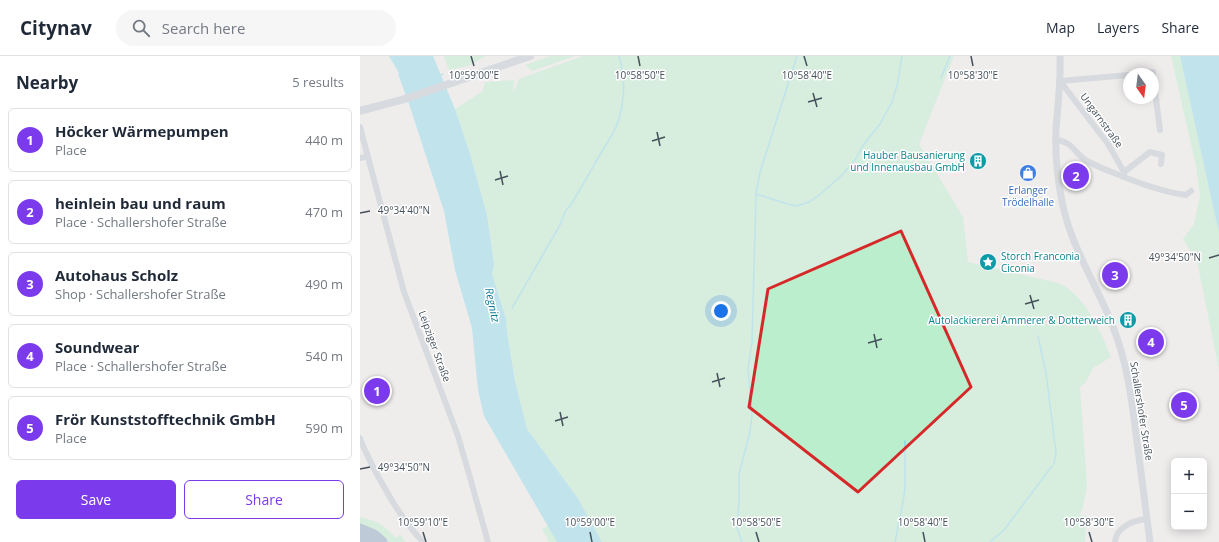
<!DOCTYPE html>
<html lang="en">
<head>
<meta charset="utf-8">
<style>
  :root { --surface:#fff; --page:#f6f6f7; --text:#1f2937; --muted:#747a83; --line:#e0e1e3; --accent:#7c3aed }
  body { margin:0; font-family:"Open Sans",sans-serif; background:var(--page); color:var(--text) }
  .controls { position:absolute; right:12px; bottom:12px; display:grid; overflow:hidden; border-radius:6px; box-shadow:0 2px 10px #0003 }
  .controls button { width:36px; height:36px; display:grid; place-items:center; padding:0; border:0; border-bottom:1px solid var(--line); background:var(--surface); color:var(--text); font:20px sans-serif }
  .compass { position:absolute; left:763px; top:12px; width:36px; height:36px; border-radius:50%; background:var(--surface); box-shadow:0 2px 10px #0003; rotate:166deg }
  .you { position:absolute; left:361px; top:255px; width:14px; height:14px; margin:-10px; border:3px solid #fff; border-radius:50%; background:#1a73e8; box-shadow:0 0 0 6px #1a73e833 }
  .badge { display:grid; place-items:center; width:26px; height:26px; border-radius:50%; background:var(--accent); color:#fff; font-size:13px; font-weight:700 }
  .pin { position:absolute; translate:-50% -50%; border:2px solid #fff; box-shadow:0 1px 4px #0006 }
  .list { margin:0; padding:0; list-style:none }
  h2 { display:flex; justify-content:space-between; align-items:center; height:52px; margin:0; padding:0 16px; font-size:17px }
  h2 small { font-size:13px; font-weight:400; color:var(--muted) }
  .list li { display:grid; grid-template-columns:26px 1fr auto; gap:12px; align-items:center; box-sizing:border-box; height:64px; margin:0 8px 8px; padding:0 8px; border:1px solid var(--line); border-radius:6px }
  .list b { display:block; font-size:15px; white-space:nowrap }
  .list p { margin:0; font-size:13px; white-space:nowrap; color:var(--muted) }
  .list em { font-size:13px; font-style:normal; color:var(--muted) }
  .actions { display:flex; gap:8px; padding:12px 16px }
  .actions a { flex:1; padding:9px 0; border:1px solid var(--accent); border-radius:6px; text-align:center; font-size:14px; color:var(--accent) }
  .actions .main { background:var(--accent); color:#fff }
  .icon { flex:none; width:22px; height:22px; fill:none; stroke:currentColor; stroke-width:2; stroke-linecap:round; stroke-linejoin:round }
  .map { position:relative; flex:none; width:859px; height:486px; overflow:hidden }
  header { display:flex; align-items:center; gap:24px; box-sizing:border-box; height:56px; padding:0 20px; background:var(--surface); border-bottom:1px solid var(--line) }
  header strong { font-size:19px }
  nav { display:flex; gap:22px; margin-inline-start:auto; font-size:14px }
  .search { width:280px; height:36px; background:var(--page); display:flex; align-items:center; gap:10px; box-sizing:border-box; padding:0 14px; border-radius:22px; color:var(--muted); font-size:15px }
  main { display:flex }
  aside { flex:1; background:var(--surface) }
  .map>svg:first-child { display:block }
  .green { fill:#baeecd }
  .water { fill:#87d8eb }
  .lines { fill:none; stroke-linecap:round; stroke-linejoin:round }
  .stream { stroke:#87d8eb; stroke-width:1.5 }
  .minor { stroke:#bac4cc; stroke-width:6 }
  .tertiary { stroke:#bac4cc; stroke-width:7 }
  .secondary { stroke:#bac5d1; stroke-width:8 }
  .motorway { stroke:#84a0bc; stroke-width:11 }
  .marked { fill:none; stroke:#d62828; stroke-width:3; stroke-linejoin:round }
  .ticks { fill:none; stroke:#45505a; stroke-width:1.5 }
  .labels { text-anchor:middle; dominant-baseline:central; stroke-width:3; stroke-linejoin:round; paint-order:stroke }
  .street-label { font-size:10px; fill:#45505a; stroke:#fff }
  .culture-label { font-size:10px; fill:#0d838f; stroke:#fff; text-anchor:end }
  .shop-label { font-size:10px; fill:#366cbe; stroke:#fff }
  .water-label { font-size:11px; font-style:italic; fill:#0d7c96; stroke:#fff }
  .ticks-label { font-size:10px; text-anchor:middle; fill:#45505a; stroke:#fff; stroke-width:3; stroke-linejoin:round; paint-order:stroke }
</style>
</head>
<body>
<header>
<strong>Citynav</strong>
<div class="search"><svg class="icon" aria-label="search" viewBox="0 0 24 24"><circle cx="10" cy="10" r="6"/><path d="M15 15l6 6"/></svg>Search here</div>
<nav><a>Map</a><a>Layers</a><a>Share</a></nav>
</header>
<main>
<aside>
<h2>Nearby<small>5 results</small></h2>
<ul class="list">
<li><span class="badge">1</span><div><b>Höcker Wärmepumpen</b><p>Place</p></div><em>440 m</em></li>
<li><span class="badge">2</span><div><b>heinlein bau und raum</b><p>Place · Schallershofer Straße</p></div><em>470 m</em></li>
<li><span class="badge">3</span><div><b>Autohaus Scholz</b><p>Shop · Schallershofer Straße</p></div><em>490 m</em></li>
<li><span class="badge">4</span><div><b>Soundwear</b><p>Place · Schallershofer Straße</p></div><em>540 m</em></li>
<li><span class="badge">5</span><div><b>Frör Kunststofftechnik GmbH</b><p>Place</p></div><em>590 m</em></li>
</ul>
<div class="actions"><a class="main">Save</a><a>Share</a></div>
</aside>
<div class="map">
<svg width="859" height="486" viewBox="0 0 859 486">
  <rect width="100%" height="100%" fill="#efecec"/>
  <g class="green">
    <path d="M84 0H126L108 10 89 14Z"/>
    <path d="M190 0H215L172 15 165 9Z"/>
    <path d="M223 0H594L559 88 603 161 608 206 698 227C724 237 742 277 751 301L733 312 726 326 720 331 727 430 723 451 720 459H726L725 486H242L217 441 167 373 155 325 147 276 146 263 132 218 134 208 127 159 110 98 95 53 123 35 125 26 154 24 153 37 159 23Z"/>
    <path d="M811 0H820L859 176V314L837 205 823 183 834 168 840 140 836 110Z"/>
    <path d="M0 461C18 466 23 468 36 482L40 479 46 486H25L0 470Z"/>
    <path d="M188 470 197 486H189L182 473Z"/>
  </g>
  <g class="water">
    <path d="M29 0H73L95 53 110 98 127 159 134 208 132 218 146 263 147 276 155 325 167 373 217 441 242 486H197L124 360 118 334 112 272 95 214 84 155 49 48 38 18 39 17Z"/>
    <path d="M820 0H859V176L854 155Z"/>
  </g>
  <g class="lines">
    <g class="stream">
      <path d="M81 19 83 18"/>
      <path d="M581 22 590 0"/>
      <path d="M234 109C241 96 250 84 256 71 265 49 266 22 259 0"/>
      <path d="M396 138 428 148 437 150 449 146 458 140 481 120 495 104 504 88 520 68 532 46 538 26 542 0"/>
      <path d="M152 252 200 169 205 156 212 147 233 111"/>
      <path d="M678 280 686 317 696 397 694 408"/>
      <path d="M382 486 377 472 379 446V418L389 380 392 360 388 313 392 286 396 138 400 116 437 0"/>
      <path d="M535 486 543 446 545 432V385"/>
      <path d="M630 486 644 474 692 410"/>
    </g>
    <g class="minor">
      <path d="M776 18 793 16V18"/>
      <path d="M793 19 800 74"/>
      <path d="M700 25 748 88 764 116V121C784 129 804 136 826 139L831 135"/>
      <path d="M700 25 769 19"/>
      <path d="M0 71 44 236 98 380 109 418 128 486"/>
      <path d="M696 84C715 86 714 99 729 106 740 112 752 116 764 121"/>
      <path d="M0 102 8 100"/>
      <path d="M764 116 790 96 802 99 801 108"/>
      <path d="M0 382C3 392 9 402 13 411 27 437 42 464 63 486"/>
      <path d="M755 486C756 471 774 464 787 463"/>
    </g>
    <path class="tertiary" d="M700 0C701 24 698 48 696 73 695 97 697 121 702 145 711 195 743 237 758 285 768 315 772 346 776 378 781 414 785 450 790 486"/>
    <path class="secondary" d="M0 55 45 43 170 0"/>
    <g class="motorway">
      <path d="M0 473 14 479 22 486"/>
      <path d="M0 481 10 486"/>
    </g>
  </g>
  <path d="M0 0H859V486H0ZM541 175 611 331 498 436 389 351 408 233Z" fill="#efecec" fill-opacity=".55" fill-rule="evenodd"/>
  <path class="marked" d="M541 175 611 331 498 436 389 351 408 233Z"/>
  <path class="ticks" d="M111 0 114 10M278 0 280 10M444 0 447 10M611 0 613 10M453 37 457 51M448 46 462 42M297 76 300 90M292 85 305 81M140 115 143 129M135 124 148 120M0 157 10 155M849 202 859 199M670 239 674 253M665 248 679 244M514 278 517 292M508 287 522 283M357 317 360 331M352 326 365 322M200 356 203 370M195 365 208 361M0 413 10 411M63 476 66 486M230 476 232 486M396 476 399 486M563 476 565 486M729 476 732 486"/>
  <defs>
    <g id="building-disc" transform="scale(0.9)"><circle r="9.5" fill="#0f9aa8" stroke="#fff"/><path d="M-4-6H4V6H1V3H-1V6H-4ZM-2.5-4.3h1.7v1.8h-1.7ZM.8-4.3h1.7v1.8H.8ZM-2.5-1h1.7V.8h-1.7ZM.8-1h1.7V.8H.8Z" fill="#fff"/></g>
    <g id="shop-disc" transform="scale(0.9)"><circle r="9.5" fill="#3f7fe0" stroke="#fff"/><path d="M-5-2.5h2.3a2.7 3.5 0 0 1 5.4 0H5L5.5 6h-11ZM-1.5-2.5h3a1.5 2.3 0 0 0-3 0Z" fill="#fff"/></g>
    <g id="sight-disc" transform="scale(0.9)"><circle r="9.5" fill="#0f9aa8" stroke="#fff"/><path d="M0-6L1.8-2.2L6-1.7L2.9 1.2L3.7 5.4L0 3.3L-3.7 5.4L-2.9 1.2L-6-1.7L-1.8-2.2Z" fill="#fff"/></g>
  </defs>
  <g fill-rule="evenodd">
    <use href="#building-disc" x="618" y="105"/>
    <use href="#shop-disc" x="668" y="117"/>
    <use href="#sight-disc" x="628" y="206"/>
    <use href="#building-disc" x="768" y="264"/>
  </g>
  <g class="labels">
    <g class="street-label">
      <text transform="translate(742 64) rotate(54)">Ungarnstraße</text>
      <text transform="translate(75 290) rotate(70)">Leipziger Straße</text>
      <text transform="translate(782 355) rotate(81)">Schallershofer Straße</text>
    </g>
    <g class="culture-label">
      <text x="605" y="99">Hauber Bausanierung<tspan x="605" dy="12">und Innenausbau GmbH</tspan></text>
      <text x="641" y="200" text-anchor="start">Storch Franconia<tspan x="641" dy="12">Ciconia</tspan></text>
      <text x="755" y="264">Autolackiererei Ammerer &amp; Dotterweich</text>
    </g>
    <g class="shop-label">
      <text x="668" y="134">Erlanger<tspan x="668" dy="12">Trödelhalle</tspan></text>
    </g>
    <g class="water-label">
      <text transform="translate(133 249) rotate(78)">Regnitz</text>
    </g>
  </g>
  <g class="ticks-label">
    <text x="114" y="23">10°59'00"E</text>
    <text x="280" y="23">10°58'50"E</text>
    <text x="447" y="23">10°58'40"E</text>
    <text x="613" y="23">10°58'30"E</text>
    <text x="44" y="158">49°34'40"N</text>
    <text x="815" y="205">49°34'50"N</text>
    <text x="44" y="415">49°34'50"N</text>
    <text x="63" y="470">10°59'10"E</text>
    <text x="230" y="470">10°59'00"E</text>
    <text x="396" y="470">10°58'50"E</text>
    <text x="563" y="470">10°58'40"E</text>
    <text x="729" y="470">10°58'30"E</text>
  </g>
</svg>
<div class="controls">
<button>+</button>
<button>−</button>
</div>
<svg class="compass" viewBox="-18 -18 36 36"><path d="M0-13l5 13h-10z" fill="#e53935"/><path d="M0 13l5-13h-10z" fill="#747a83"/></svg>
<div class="you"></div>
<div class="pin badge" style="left:17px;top:335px">1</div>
<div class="pin badge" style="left:716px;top:120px">2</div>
<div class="pin badge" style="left:755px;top:219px">3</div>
<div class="pin badge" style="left:791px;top:286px">4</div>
<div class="pin badge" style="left:824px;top:349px">5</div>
</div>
</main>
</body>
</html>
